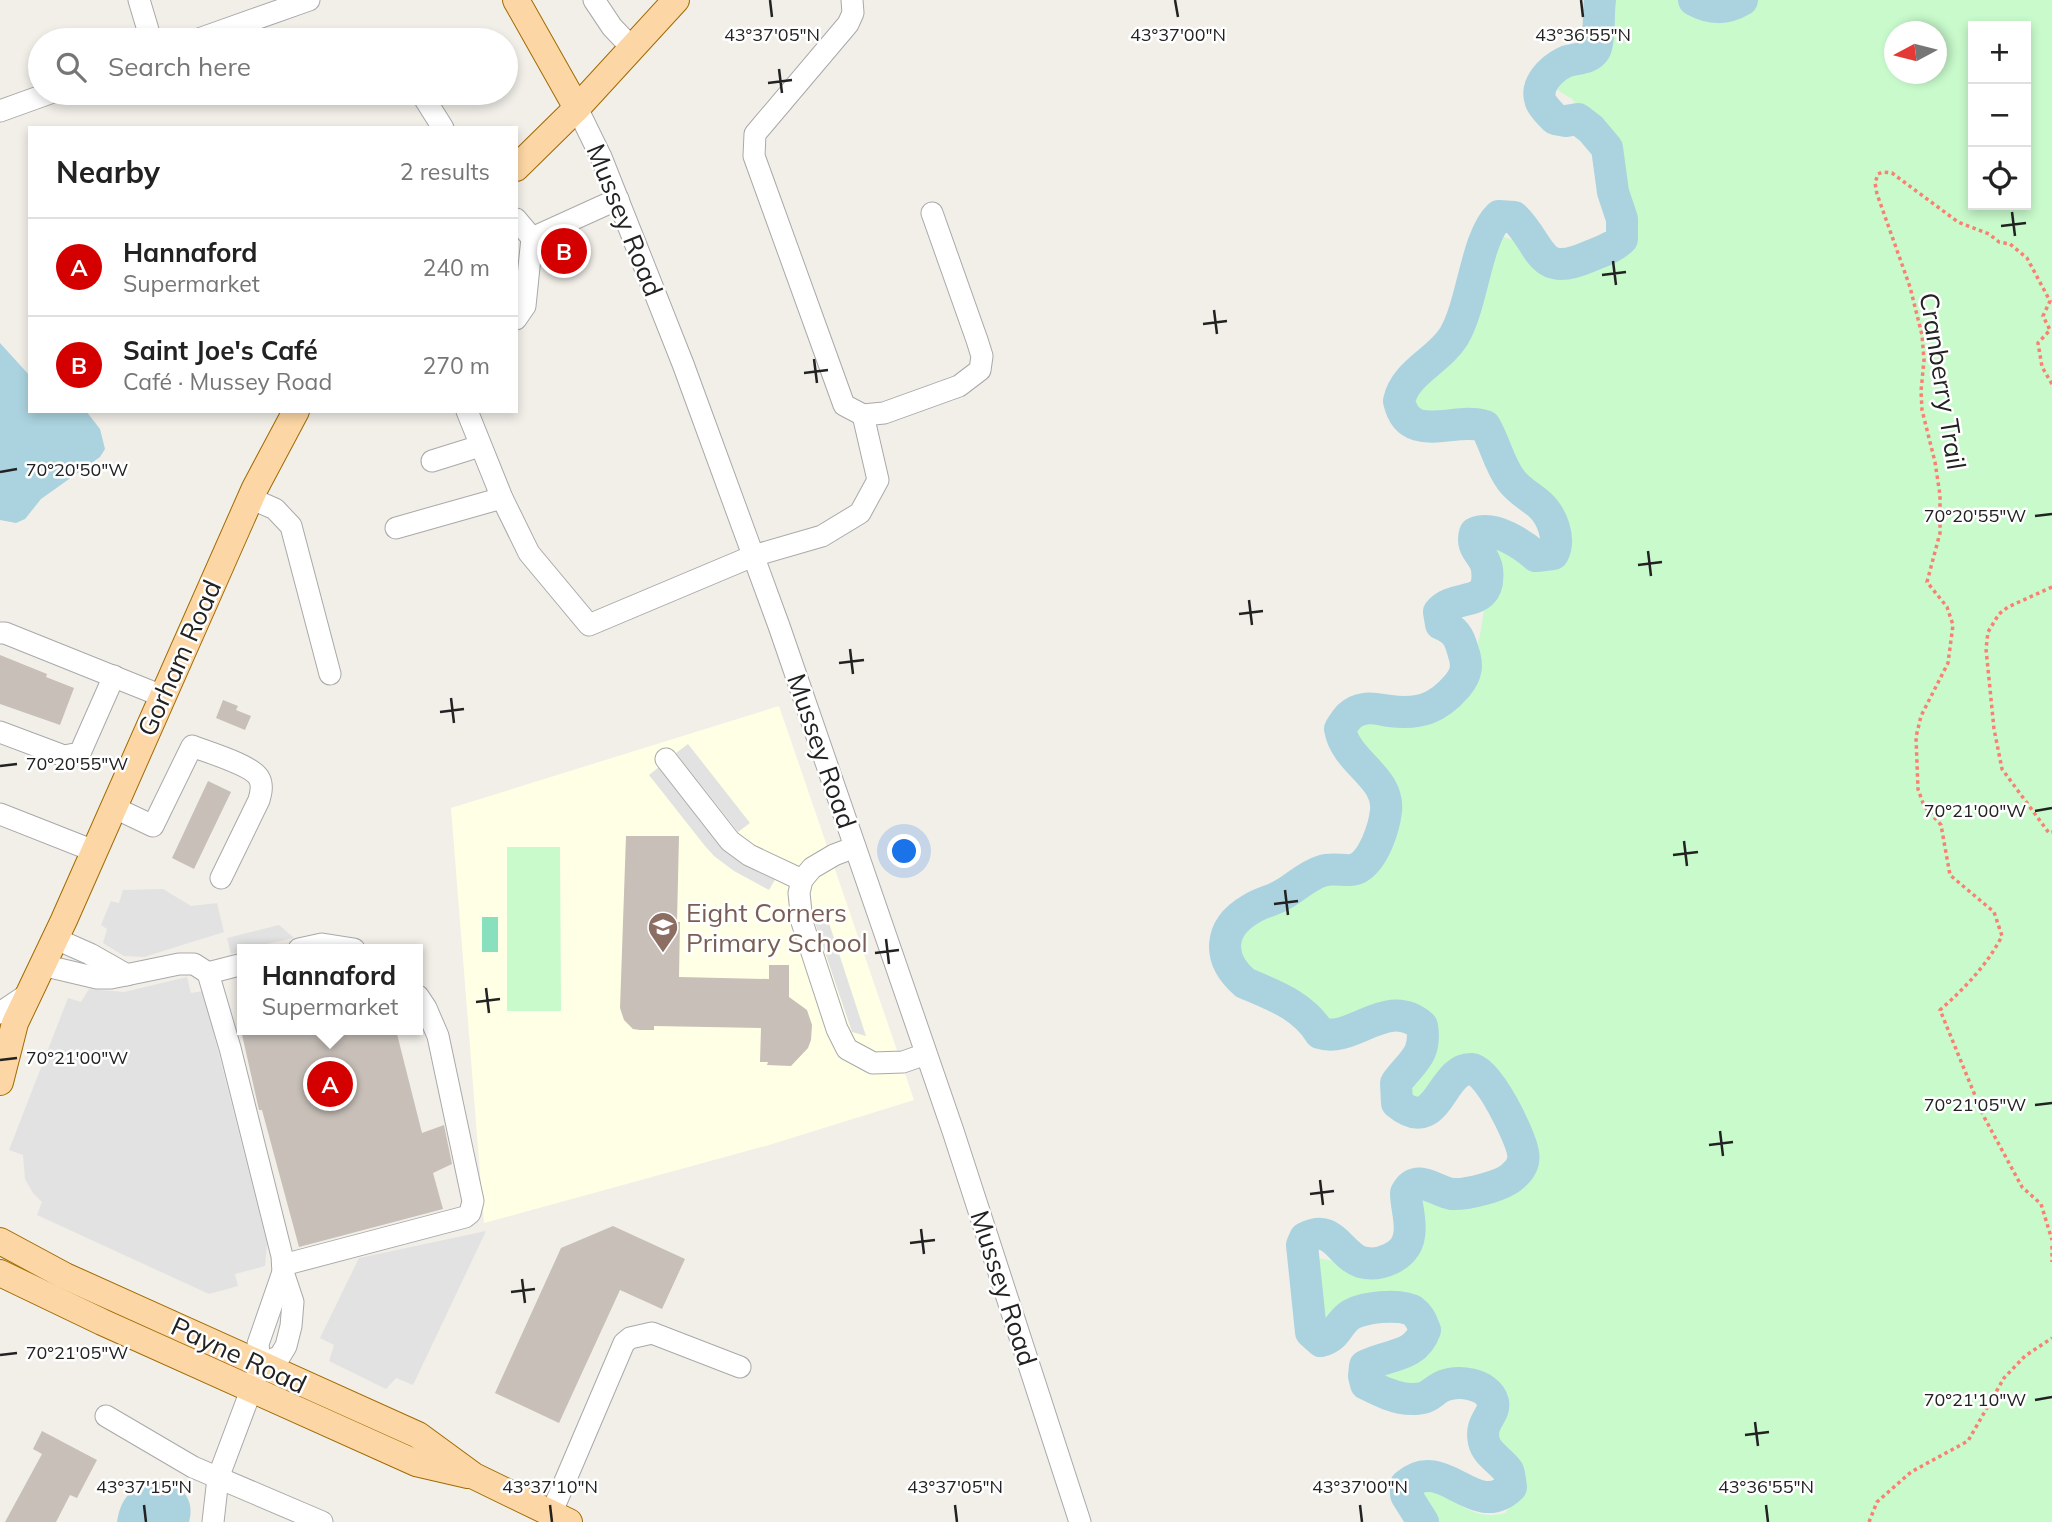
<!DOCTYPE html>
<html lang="en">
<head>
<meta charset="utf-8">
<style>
  :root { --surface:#fff; --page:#f2f2f2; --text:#222; --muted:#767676; --line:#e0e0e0; --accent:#d40000 }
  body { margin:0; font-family:Mulish,sans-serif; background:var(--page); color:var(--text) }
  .controls { position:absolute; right:21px; top:21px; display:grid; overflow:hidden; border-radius:0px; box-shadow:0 4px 10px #0003 }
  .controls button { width:63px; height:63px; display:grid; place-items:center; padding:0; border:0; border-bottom:2px solid var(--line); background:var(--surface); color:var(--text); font:35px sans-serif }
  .compass { position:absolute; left:1884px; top:21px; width:63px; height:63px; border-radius:50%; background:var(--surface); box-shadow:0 4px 10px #0003; rotate:263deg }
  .you { position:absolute; left:905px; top:852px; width:24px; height:24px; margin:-18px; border:5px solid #fff; border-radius:50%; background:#1a73e8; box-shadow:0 0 0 10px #1a73e833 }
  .badge { display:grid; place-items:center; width:46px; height:46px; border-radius:50%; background:var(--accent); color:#fff; font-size:23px; font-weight:700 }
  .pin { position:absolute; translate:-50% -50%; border:4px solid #fff; box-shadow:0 2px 7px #0006 }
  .popup { position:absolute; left:237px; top:944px; width:186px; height:91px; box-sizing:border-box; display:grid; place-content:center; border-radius:0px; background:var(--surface); filter:drop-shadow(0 2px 5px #0005); font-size:23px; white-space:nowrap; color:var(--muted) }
  .popup b { font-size:26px; color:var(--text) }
  .popup::after { content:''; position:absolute; left:50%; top:100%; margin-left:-14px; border:14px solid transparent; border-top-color:var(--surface) }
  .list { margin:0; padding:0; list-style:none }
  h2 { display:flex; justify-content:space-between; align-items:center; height:91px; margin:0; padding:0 28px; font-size:30px }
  h2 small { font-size:23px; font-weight:400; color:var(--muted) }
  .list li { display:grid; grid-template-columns:46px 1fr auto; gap:21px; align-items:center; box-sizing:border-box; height:98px; padding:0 28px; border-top:2px solid var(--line) }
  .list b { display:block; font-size:26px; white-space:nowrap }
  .list p { margin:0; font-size:23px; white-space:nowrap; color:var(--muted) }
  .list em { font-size:23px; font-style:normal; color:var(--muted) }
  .icon { flex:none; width:38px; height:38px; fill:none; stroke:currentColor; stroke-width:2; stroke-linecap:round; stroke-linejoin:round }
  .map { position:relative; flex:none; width:2052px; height:1522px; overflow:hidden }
  .search { position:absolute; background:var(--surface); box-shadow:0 4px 10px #0003; left:28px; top:28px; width:490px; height:77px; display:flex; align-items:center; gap:18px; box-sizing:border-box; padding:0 24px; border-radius:38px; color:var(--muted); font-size:26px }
  .panel { position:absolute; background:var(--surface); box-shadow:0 4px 10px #0003; left:28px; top:126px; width:490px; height:287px; border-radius:0px }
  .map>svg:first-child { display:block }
  .education { fill:#ffffe5 }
  .park { fill:#c8facc; fill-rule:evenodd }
  .pitch { fill:#88e0be }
  .parking { fill:#e2e2e2 }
  .water { fill:#aad3df }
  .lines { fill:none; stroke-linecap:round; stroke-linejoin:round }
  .river { stroke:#aad3df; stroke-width:32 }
  .building { fill:#c7bfb8 }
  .minor-casing { stroke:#a9a9a9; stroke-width:23 }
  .major-casing { stroke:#a06b00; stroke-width:28 }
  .path { stroke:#fa8072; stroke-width:3.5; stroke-dasharray:3.5 3.5; stroke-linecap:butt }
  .minor { stroke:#fff; stroke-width:21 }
  .major { stroke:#fcd6a4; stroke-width:26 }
  .ticks { fill:none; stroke:#222; stroke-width:2.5 }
  .labels { text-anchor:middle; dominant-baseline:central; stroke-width:5; stroke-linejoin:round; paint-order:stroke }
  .street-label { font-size:26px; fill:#222; stroke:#fff }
  .education-label { font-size:26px; fill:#785e54; stroke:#fff; text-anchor:start }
  .ticks-label { font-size:18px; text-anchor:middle; fill:#222; stroke:#fff; stroke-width:5; stroke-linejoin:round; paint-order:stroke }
</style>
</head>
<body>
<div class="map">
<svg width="2052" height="1522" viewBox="0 0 2052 1522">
  <rect width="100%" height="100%" fill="#f2efe9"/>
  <path class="education" d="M779 706 914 1100 769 1145 484 1223 451 808Z"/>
  <g class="park">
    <path d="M1606 0H1693L1714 13H1722L1735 6 1740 0H2052V1522H1435C1430 1511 1420 1506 1418 1494L1427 1485C1453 1498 1473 1522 1505 1513 1540 1469 1501 1471 1491 1438 1479 1403 1517 1377 1451 1375 1435 1391 1414 1400 1392 1390 1384 1386 1379 1382 1378 1373 1387 1363 1401 1361 1410 1352 1417 1343 1429 1316 1420 1306 1412 1296 1378 1299 1367 1302 1359 1305 1348 1310 1343 1316 1339 1321 1338 1325 1333 1328L1325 1320 1318 1282 1309 1263 1311 1257C1342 1260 1391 1284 1410 1246 1412 1242 1416 1236 1416 1231 1417 1218 1411 1207 1416 1194L1422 1189 1437 1197 1461 1200 1487 1198 1510 1188 1523 1174 1528 1148 1525 1136 1496 1074 1476 1060 1446 1076 1420 1098 1412 1100 1400 1095C1403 1070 1430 1051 1429 1023 1424 1011 1416 1008 1404 1007 1378 1006 1359 1025 1342 1024 1327 1023 1317 1010 1306 1001 1286 985 1262 979 1240 966L1232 949 1233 941 1252 915 1295 899 1331 876 1359 870 1372 861 1386 839 1391 822 1387 790 1376 765 1354 742 1346 730 1359 717C1373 716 1388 717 1402 715 1481 704 1481 634 1488 571 1487 561 1480 553 1481 543L1488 538C1515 546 1544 573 1561 536 1566 525 1558 512 1550 503 1541 491 1525 488 1517 477 1506 462 1500 423 1486 415 1463 402 1442 432 1410 407L1407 397 1411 389C1438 364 1467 340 1480 304 1487 283 1489 260 1498 240L1504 237 1521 243 1545 268 1568 270 1609 250 1625 234 1627 229 1628 213 1608 166 1597 128 1572 99 1543 81V75L1557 61 1583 68 1598 66C1610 44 1595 26 1606 0ZM1973 26H2026V205H1973ZM1895 32H1937V74H1895Z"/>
    <path d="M507 847H560L561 1011H507Z"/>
  </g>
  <rect class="pitch" x="482" y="917" width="16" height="35"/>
  <g class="parking">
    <path d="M688 744 750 823 738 832 676 753Z"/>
    <path d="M659 767 776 878 769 890 734 871 714 856 705 846 649 775Z"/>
    <path d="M163 889 191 906 217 903 224 932 144 957 124 956 103 943 107 929 101 925 111 901 119 903 123 890Z"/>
    <path d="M812 914 827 917 866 1036 852 1032Z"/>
    <path d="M279 925 294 938 243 949 242 951 231 954 227 938Z"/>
    <path d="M187 977 191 993 203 991 267 1244 265 1266 235 1274 238 1286 209 1294 37 1215 42 1202 33 1193 25 1179 23 1155 9 1150 68 998 81 1002 89 989 124 992Z"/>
    <path d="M486 1231 413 1385 396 1378 386 1389 329 1361 334 1345 320 1338 359 1258Z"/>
  </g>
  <g class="water">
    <path d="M0 343 30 376V411H86L100 429 105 449 100 457 41 499 25 519 16 523 0 520Z"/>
    <path d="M161 1482C183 1485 195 1500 189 1522H117C121 1494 135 1485 161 1482Z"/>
  </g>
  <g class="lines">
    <g class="river">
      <path d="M1694 0C1711 9 1725 10 1742 0"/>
      <path d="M1423 1522 1406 1495V1485C1443 1452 1475 1522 1511 1487 1510 1482 1510 1475 1508 1471 1501 1461 1487 1454 1484 1442 1479 1421 1496 1415 1493 1402 1488 1383 1456 1379 1441 1387 1429 1394 1429 1399 1412 1399 1396 1399 1380 1391 1366 1384L1364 1376 1365 1366C1388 1354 1415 1358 1425 1330 1422 1323 1420 1316 1413 1311 1400 1303 1361 1307 1349 1316 1337 1325 1337 1337 1321 1341L1311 1332 1302 1245 1305 1238C1311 1235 1319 1232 1326 1235 1339 1240 1346 1257 1361 1262 1379 1267 1406 1257 1409 1236 1412 1222 1406 1207 1406 1193 1417 1172 1436 1192 1452 1194 1466 1195 1503 1186 1513 1176 1520 1170 1525 1163 1523 1153 1521 1137 1488 1070 1472 1069 1440 1067 1439 1138 1397 1103L1396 1083C1411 1062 1427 1056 1422 1026 1387 995 1353 1044 1320 1033 1302 1005 1275 996 1245 983 1217 959 1218 928 1251 909 1260 903 1271 901 1280 896 1294 889 1306 876 1322 871 1334 867 1349 873 1358 868 1374 859 1384 828 1386 811 1390 777 1346 763 1340 729 1346 719 1351 711 1364 709 1372 707 1382 710 1390 711 1420 715 1438 708 1457 686 1467 674 1468 665 1463 651 1459 636 1455 630 1441 624L1439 612C1456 592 1492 610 1487 569 1485 554 1470 550 1475 533 1494 525 1522 544 1536 556L1553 554C1561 539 1552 516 1540 505 1530 496 1519 491 1511 480 1499 464 1495 443 1485 426 1454 416 1409 446 1399 401 1405 372 1439 361 1454 336 1473 304 1476 238 1499 216L1514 217C1543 245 1537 279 1588 257 1600 252 1613 248 1622 239V219L1613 192 1607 148 1591 129 1578 119 1566 121 1555 119C1550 114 1544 108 1541 102 1534 85 1551 69 1565 62 1574 58 1589 60 1595 50 1600 41 1598 12 1600 0"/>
    </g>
  </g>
  <g class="building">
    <path d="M571 236 580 256 557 266 548 246Z"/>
    <path d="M0 655 47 674 46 677 74 688 60 725 0 704Z"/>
    <path d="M223 700 238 706 236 710 251 716 245 730 216 718Z"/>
    <path d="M208 781 231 792 194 869 172 858Z"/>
    <path d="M626 836H679L677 922H680L679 977 769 979V965H789V997L807 1010 812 1025 811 1040 808 1048 791 1066 767 1065 768 1062H760L761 1028 654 1026V1030H640L633 1029 624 1020 620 1008Z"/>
    <path d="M241 1030H396L422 1133 444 1125 452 1164 433 1173 443 1209 299 1247 262 1110H259Z"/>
    <path d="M613 1226 685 1259 662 1309 620 1290 559 1423 495 1393 561 1248Z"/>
    <path d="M42 1431 97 1460 77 1498 70 1495 56 1522H5L42 1454 33 1449Z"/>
  </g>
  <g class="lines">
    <g class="minor-casing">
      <g id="minor">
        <path d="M139 0 151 40"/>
        <path d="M594 0 612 27 632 48"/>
        <path d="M852 0 853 13 848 24 755 134 754 156 844 405 863 415 884 413 959 386 980 370 982 356 977 340 932 213"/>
        <path d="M196 40 309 0"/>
        <path d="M421 93 443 128"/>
        <path d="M577 108 601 157 683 364 779 626 953 1131 1080 1522"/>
        <path d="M0 111 50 93"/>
        <path d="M516 219 532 238"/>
        <path d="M516 319 525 306 532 238 618 199"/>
        <path d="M467 411 502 498 529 553 589 625 753 556 822 536 860 513 878 480 863 415"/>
        <path d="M432 461 480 446"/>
        <path d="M250 498 275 509 291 526 330 674"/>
        <path d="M396 528 502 498"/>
        <path d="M0 633H5L162 696"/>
        <path d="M0 732 64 756 80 753 114 676"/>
        <path d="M666 759 730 841 749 855 802 880"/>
        <path d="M113 807 153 826 192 746C207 752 252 765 259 778 263 785 261 793 259 800L221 878"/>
        <path d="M0 814 94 851"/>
        <path d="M855 847 834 855 812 868 802 880 799 893 802 922 837 1029 847 1049 873 1063 903 1062 926 1054"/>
        <path d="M54 938 90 954 127 975"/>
        <path d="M299 949 322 944 354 949"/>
        <path d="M42 965 97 978H111L179 964H194L208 973 230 1048 282 1256 283 1272 293 1302 291 1326 286 1346 280 1356 260 1365"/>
        <path d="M208 973 243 964"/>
        <path d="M0 1013 28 994"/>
        <path d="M283 1265 465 1217 470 1213 473 1201 438 1036 426 1008 418 996"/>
        <path d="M260 1365 258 1344 283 1272"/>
        <path d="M106 1416 193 1467 322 1522"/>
        <path d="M551 1514 624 1343 630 1338 652 1333 740 1367"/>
        <path d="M213 1522 218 1478 256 1377"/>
      </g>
    </g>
    <g class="major-casing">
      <g id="major">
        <path d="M516 0 577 108"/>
        <path d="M516 168 577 108 676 0"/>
        <path d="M0 1082 15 1023 64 920 255 488 296 411"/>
        <path d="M0 1241 65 1276 418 1435 474 1476 569 1522"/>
        <path d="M0 1273 102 1322 416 1463 468 1475"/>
      </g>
    </g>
    <g class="path">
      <path d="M2052 384 2042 367 2038 343 2050 330 2043 316 2050 301 2027 258 2010 244 1999 242 1989 234 1958 222 1892 173 1883 172 1878 174 1875 183 1877 194 1910 287 1922 335 1924 360 1921 391 1922 410 1935 462 1940 495V533L1927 582 1947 607 1953 625 1948 663 1921 716 1916 737 1918 789 1924 806 1941 825 1950 875 1994 912 2002 936C1987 965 1965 988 1940 1010L1983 1115 2022 1187 2041 1204 2052 1240"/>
      <path d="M2052 587 2008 607 1999 614 1988 632 1986 649 1994 729 2002 769 2049 833 2052 832"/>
      <path d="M2052 1246V1262"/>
      <path d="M1869 1522 1877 1502 1911 1472 1968 1441 2004 1378 2025 1356 2052 1338"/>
    </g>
    <use href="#minor" class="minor"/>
    <use href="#major" class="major"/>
  </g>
  <path class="ticks" d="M770 0 772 17M1175 0 1178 17M1581 0 1583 17M779 69 782 93M768 83 792 80M2012 212 2015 236M2001 226 2026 223M1613 261 1616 285M1602 275 1626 272M1214 310 1217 334M1203 324 1227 321M814 359 817 383M804 373 828 370M0 472 17 469M2035 516 2052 514M1648 551 1651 576M1638 565 1662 562M1249 600 1252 625M1239 614 1263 611M850 649 853 674M839 663 864 660M451 698 454 723M440 712 464 709M0 766 17 764M2035 811 2052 808M1684 841 1687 866M1673 855 1698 852M1285 890 1288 915M1274 904 1298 901M886 939 889 964M875 953 899 950M486 988 489 1013M476 1002 500 999M0 1060 17 1058M2035 1105 2052 1103M1720 1131 1723 1156M1709 1145 1733 1142M1320 1180 1323 1205M1310 1194 1334 1191M921 1229 924 1254M910 1243 935 1240M522 1279 525 1303M511 1292 535 1289M0 1355 17 1353M2035 1400 2052 1397M1755 1422 1758 1446M1745 1435 1769 1432M144 1505 146 1522M550 1505 552 1522M955 1505 957 1522M1360 1505 1362 1522M1766 1505 1768 1522"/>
  <defs>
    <g id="school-pin" transform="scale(1.575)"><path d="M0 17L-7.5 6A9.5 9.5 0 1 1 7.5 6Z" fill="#8d6e63" stroke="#fff"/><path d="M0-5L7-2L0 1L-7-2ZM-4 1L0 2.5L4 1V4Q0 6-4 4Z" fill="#fff"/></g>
  </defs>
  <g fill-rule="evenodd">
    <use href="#school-pin" x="663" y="927"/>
  </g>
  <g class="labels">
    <g class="street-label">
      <text transform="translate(625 220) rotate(68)">Mussey Road</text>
      <text transform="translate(1943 381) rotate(81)">Cranberry Trail</text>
      <text transform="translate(179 658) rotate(-66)">Gorham Road</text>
      <text transform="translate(822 751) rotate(71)">Mussey Road</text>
      <text transform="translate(1004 1288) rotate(72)">Mussey Road</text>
      <text transform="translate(239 1355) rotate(25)">Payne Road</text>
    </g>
    <g class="education-label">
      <text x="686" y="912">Eight Corners<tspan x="686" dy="30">Primary School</tspan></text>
    </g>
  </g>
  <g class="ticks-label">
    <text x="772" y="41">43°37'05"N</text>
    <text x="1178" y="41">43°37'00"N</text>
    <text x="1583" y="41">43°36'55"N</text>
    <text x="77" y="476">70°20'50"W</text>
    <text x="1975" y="522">70°20'55"W</text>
    <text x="77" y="770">70°20'55"W</text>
    <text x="1975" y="817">70°21'00"W</text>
    <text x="77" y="1064">70°21'00"W</text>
    <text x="1975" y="1111">70°21'05"W</text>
    <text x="77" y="1359">70°21'05"W</text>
    <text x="1975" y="1406">70°21'10"W</text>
    <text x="144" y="1493">43°37'15"N</text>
    <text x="550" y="1493">43°37'10"N</text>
    <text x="955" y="1493">43°37'05"N</text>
    <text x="1360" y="1493">43°37'00"N</text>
    <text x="1766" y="1493">43°36'55"N</text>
  </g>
</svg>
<div class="controls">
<button>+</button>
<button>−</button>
<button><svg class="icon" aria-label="locate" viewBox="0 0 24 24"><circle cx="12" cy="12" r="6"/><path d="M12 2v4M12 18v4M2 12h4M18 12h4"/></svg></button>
</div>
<svg class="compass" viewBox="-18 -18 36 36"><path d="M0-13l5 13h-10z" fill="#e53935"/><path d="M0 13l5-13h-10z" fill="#767676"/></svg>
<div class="you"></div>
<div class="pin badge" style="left:330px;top:1084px">A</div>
<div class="popup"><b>Hannaford</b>Supermarket</div>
<div class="pin badge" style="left:564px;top:251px">B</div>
<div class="search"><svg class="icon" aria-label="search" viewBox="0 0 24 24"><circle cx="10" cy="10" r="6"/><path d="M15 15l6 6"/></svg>Search here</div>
<section class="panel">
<h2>Nearby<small>2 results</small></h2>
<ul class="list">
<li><span class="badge">A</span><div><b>Hannaford</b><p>Supermarket</p></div><em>240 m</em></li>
<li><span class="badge">B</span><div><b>Saint Joe's Café</b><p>Café · Mussey Road</p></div><em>270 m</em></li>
</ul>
</section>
</div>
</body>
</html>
